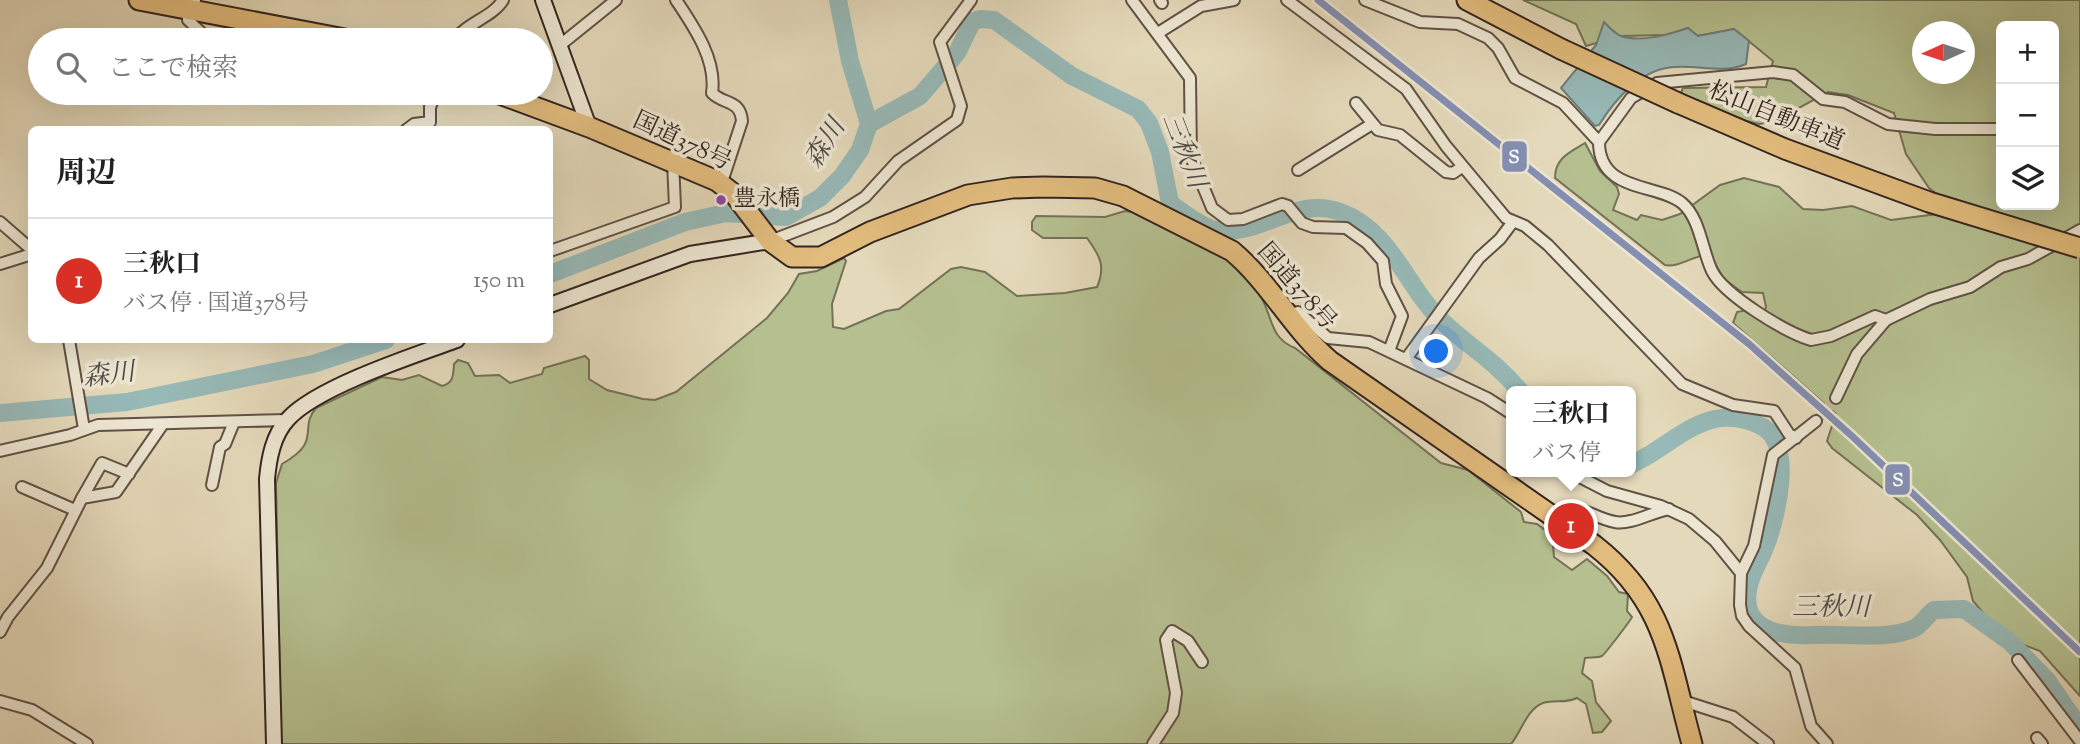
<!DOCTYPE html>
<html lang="ja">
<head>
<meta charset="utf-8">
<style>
  :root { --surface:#fff; --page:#f6f6f6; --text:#222; --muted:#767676; --line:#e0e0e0; --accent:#d93025 }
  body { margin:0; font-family:"Sorts Mill Goudy","Noto Serif JP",serif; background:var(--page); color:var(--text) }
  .controls { position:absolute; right:21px; top:21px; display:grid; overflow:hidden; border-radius:10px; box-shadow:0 7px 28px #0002 }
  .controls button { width:63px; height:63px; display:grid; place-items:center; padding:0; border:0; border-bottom:2px solid var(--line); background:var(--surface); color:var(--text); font:35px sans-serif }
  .compass { position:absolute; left:1912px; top:21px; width:63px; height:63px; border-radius:50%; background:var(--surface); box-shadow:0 7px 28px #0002; rotate:267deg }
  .you { position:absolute; left:1437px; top:352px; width:24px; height:24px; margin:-18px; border:5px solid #fff; border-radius:50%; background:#1a73e8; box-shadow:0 0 0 10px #1a73e833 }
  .badge { display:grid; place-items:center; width:46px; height:46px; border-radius:50%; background:var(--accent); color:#fff; font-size:23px; font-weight:700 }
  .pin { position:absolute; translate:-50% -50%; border:4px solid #fff; box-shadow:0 2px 7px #0006 }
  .popup { position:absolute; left:1506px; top:386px; width:130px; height:91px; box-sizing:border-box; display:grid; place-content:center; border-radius:10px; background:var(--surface); filter:drop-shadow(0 2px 5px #0005); font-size:23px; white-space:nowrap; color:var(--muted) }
  .popup b { font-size:26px; color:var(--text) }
  .popup::after { content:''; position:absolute; left:50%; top:100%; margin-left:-14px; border:14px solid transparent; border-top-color:var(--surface) }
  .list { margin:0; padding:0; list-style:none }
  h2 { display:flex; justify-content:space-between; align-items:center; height:91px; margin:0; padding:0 28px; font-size:30px }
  h2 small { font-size:23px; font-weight:400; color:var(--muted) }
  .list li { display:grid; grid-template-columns:46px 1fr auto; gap:21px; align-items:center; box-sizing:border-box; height:126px; padding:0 28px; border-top:2px solid var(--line) }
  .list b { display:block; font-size:26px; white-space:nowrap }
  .list p { margin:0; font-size:23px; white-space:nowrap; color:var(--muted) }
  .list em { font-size:23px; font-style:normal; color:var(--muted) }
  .icon { flex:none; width:38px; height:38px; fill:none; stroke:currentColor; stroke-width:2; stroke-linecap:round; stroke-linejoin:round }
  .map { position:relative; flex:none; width:2080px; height:744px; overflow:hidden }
  .search { position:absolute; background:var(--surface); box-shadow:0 7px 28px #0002; left:28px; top:28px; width:525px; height:77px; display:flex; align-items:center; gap:18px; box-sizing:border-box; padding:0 24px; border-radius:38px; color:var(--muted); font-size:26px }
  .panel { position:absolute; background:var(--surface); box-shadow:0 7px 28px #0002; left:28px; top:126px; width:525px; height:217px; border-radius:10px }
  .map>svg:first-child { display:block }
  .green { fill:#b5bf8f; stroke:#747258; stroke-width:2; fill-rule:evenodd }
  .water { fill:#97b9b7; stroke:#6f7e7b; stroke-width:2 }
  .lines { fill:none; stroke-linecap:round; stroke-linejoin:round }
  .river { stroke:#97b9b7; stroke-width:18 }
  .street-tunnel { stroke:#c1b59b; stroke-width:10; stroke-dasharray:10 5; stroke-linecap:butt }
  .street-casing { stroke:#605246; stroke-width:14 }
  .secondary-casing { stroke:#342520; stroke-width:18 }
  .highway-casing { stroke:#342520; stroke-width:23 }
  .street { stroke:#ede6d2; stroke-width:10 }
  .secondary { stroke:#ede6d2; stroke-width:14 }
  .highway { stroke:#e2bc7d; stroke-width:19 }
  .highway-bridge-casing { stroke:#342520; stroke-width:23; stroke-linecap:butt }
  .highway-bridge { stroke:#e2bc7d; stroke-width:19 }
  .rail-1-casing { stroke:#ede6d2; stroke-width:12 }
  .rail-1 { stroke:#848fb2; stroke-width:7 }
  .bus-dot { fill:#8e44ad; stroke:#ede6d2; stroke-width:2.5 }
  .labels { text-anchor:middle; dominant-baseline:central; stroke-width:7; stroke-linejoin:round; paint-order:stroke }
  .bus-label { font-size:22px; fill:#342520; stroke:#ede6d2; text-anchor:start }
  .street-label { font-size:24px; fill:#342520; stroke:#ede6d2 }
  .water-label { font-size:26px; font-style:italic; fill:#4d4a46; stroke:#ede6d2 }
  .line-badge { stroke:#ede6d2; stroke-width:2.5 }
  .badge-label { font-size:19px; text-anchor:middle; font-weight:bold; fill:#fff }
</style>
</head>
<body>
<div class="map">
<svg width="2080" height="744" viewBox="0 0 2080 744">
  <rect width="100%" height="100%" fill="#e4d9ba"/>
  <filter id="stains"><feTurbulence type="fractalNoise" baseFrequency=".00286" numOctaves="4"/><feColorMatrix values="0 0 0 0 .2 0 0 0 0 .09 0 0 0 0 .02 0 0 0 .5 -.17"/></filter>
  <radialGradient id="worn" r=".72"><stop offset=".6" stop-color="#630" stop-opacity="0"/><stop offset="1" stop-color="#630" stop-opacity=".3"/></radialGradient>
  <g class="green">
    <path d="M1523 0H2080V696L2040 651 2024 645 1984 614 1973 601 1967 577 1940 540 1917 515 1832 448 1827 441 1836 414 1733 323 1737 312 1747 310 1762 318 1766 307 1763 293 1742 292 1724 279 1710 255C1694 254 1680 268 1665 265L1555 178C1555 158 1570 152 1585 143L1600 171 1617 187 1619 194 1613 210 1637 220 1641 215 1662 220 1680 214 1720 185 1744 178 1779 187 1803 209 1823 210 1852 206 1891 220 1937 214 1943 199 1929 188 1906 154 1894 113 1848 95 1828 92 1773 122 1759 124 1734 118 1680 95 1683 88 1766 87 1773 61 1734 29 1697 36 1688 28 1669 35 1620 36 1586 46 1576 24ZM2001 26H2054V205H2001ZM1923 32H1965V74H1923Z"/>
    <path d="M1125 211 1138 213C1164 226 1208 242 1230 259 1240 268 1250 282 1258 292 1273 313 1268 338 1295 348L1441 463 1468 470 1521 512 1524 522 1537 524 1545 530 1553 544 1554 557 1572 570 1587 559 1607 576 1619 592 1628 594 1627 611 1632 617C1631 620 1604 655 1602 656 1598 658 1589 657 1585 658L1582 673 1592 681 1596 702 1611 721 1602 732 1593 733 1586 704 1577 698C1565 704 1555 699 1543 703 1527 709 1521 732 1511 744H281L276 483 282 464C323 441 298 429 316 408L382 377 402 380 419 375 442 386C454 383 453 375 454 364L458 360 468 363 475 376 499 375 510 383 542 374 544 368 585 356 589 360V379L607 390 643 399 655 400 676 392 767 318 788 293 799 274 817 271 844 258 846 261 832 304 833 327 844 329 886 311 899 309 951 269 961 267 985 272 1017 296 1065 293 1097 287C1106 266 1100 256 1087 238H1043L1032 230V222L1036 216 1105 217Z"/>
  </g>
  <path class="water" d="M1604 22C1609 27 1615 34 1621 36 1641 43 1670 34 1688 28L1698 36 1734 29 1749 41 1746 64C1724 74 1698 65 1675 67 1642 68 1615 99 1599 125L1595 126 1561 88 1596 45Z"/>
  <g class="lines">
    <g class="river">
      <path d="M869 124 920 96 957 53 972 22 980 19 994 20 1072 76 1138 109 1149 123 1160 152 1170 203C1182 212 1201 227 1216 230 1260 237 1296 195 1340 212 1393 231 1406 289 1445 324 1472 349 1495 361 1520 391"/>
      <path d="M550 274 685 222 726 213 786 217 820 198 842 176 860 150 869 124 850 61 838 0"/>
      <path d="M0 413 127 402 313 364 386 340"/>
      <path d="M1630 465C1659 453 1684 426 1715 419 1730 416 1747 419 1761 426 1796 443 1776 521 1764 550 1760 560 1754 569 1751 579 1734 628 1776 637 1814 635 1844 633 1887 641 1915 628 1922 624 1927 615 1934 610L1964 609 2010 642 2047 680 2080 728"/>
    </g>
    <path class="street-tunnel" d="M1816 421 1836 398"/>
    <g class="street-casing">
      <g id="street">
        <path d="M195 0 188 8V20L209 40"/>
        <path d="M676 0C694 27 717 60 712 93 724 105 740 99 742 121L721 185"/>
        <path d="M1132 0 1190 78 1191 157 1212 208 1228 220 1243 219 1282 204 1288 206 1302 223 1313 227 1346 228 1367 243 1383 261 1386 284 1402 316 1389 351"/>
        <path d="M1160 0 1162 3"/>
        <path d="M1287 0 1406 89 1446 146 1506 218 1525 226 1548 245 1682 384 1733 405 1774 411 1789 434 1796 438"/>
        <path d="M1365 0 1420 22 1458 24 1488 38 1498 48 1515 78 1563 103 1599 142"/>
        <path d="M1158 33 1201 6 1234 0"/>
        <path d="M455 40C466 23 493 17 503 0"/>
        <path d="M559 46 616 0"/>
        <path d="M1356 103 1378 130 1400 135 1446 172 1453 173 1462 167"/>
        <path d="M406 130 414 124 430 122V107L436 93"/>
        <path d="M1298 170 1372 124"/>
        <path d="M0 222 32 250"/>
        <path d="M770 241 833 217 865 197 898 161 957 120 961 106 940 42 971 0"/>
        <path d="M550 251 675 207 673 161"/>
        <path d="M0 264 32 254"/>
        <path d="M1285 316 1298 312 1328 338 1369 342 1487 398 1512 414"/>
        <path d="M1886 320 1875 316 1831 336 1811 340C1785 332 1724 295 1712 271 1702 250 1700 218 1682 203 1658 183 1599 193 1599 142L1631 98 1657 83 1773 72 1793 75 1823 99 1845 102 1888 124 1935 129H2001"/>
        <path d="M69 340 84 429"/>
        <path d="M1406 359 1479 258 1500 239 1512 223"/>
        <path d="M1836 398 1857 354 1886 320 1930 299 1970 287 2001 267 2028 259 2080 230"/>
        <path d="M1816 421 1773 455 1754 546 1741 573 1740 605 1742 616 1749 626 1795 668 1811 726 1827 744"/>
        <path d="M0 451 70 435 98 425 287 420"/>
        <path d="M1570 472 1607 491 1661 506 1689 519 1715 541 1741 573"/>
        <path d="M212 485 220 447 225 444 234 422"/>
        <path d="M22 487 75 510"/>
        <path d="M82 498 102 463 129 474"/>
        <path d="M1552 515C1576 498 1591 518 1615 522 1631 525 1652 512 1669 509"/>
        <path d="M0 632 8 617 47 568 82 498 116 492 163 424"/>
        <path d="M2018 660 2080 741"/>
        <path d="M1680 700 1733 717 1768 744"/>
        <path d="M0 701 32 710 87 744"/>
        <path d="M2037 738 2042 744"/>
        <path d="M1153 744 1173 713 1176 693 1166 640 1172 631 1188 641 1202 662"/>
      </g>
    </g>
    <g class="secondary-casing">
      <g id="secondary">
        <path d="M543 0 589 127"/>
        <path d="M550 305 690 254 770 241"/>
        <path d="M274 744 267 479C269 458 273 435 288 419 317 387 415 355 457 340"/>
      </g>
    </g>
    <g class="highway-casing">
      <g id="highway">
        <path d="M139 0 350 40"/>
        <path d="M1467 0 1561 49"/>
        <path d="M497 93 589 127 717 181 735 195 770 241 792 257H821L870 232 968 195 1012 188 1043 187 1095 188 1123 196 1232 251C1270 283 1292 328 1330 361L1594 545C1667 602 1669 661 1692 744"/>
        <path d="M1678 103 1785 149 1929 202"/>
      </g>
    </g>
    <use href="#street" class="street"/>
    <use href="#secondary" class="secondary"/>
    <use href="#highway" class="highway"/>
    <g class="highway-bridge-casing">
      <g id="highway-bridge">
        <path d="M1561 49 1678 103"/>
        <path d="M1929 202 2080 248"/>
      </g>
    </g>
    <use href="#highway-bridge" class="highway-bridge"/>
    <g class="rail-1-casing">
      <path id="rail-1" d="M1318 0 1749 344 1853 437 2080 652"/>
    </g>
    <use href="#rail-1" class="rail-1"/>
  </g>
  <circle class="bus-dot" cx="721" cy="200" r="6"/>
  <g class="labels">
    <g class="bus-label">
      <text x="734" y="200">豊永橋</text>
    </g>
    <g class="street-label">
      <text transform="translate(1776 117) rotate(22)">松山自動車道</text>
      <text transform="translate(682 142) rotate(25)">国道378号</text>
      <text transform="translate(1296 287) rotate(49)">国道378号</text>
    </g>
    <g class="water-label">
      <text transform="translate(826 144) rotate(-58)">森川</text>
      <text transform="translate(1183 151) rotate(69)">三秋川</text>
      <text transform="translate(109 376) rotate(-7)">森川</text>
      <text x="1831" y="608">三秋川</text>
    </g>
  </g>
  <g class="line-badge">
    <rect x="1501" y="140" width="27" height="33" rx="7" fill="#848fb2"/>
    <rect x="1884" y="463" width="27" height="33" rx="7" fill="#848fb2"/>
  </g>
  <g class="badge-label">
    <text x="1514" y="163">S</text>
    <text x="1898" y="486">S</text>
  </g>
  <rect width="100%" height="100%" filter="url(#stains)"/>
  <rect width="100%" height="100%" fill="url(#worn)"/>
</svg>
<div class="controls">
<button>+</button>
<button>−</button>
<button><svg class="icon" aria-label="layers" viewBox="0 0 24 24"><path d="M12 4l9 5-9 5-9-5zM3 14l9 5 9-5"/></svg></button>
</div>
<svg class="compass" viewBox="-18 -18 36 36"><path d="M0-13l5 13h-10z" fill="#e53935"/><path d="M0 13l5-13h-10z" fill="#767676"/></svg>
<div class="you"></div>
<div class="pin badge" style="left:1571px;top:526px">1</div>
<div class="popup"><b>三秋口</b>バス停</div>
<div class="search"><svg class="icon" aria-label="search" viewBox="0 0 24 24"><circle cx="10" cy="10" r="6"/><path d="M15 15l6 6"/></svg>ここで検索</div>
<section class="panel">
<h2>周辺<small></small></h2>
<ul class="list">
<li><span class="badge">1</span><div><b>三秋口</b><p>バス停 · 国道378号</p></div><em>150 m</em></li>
</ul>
</section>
</div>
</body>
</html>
